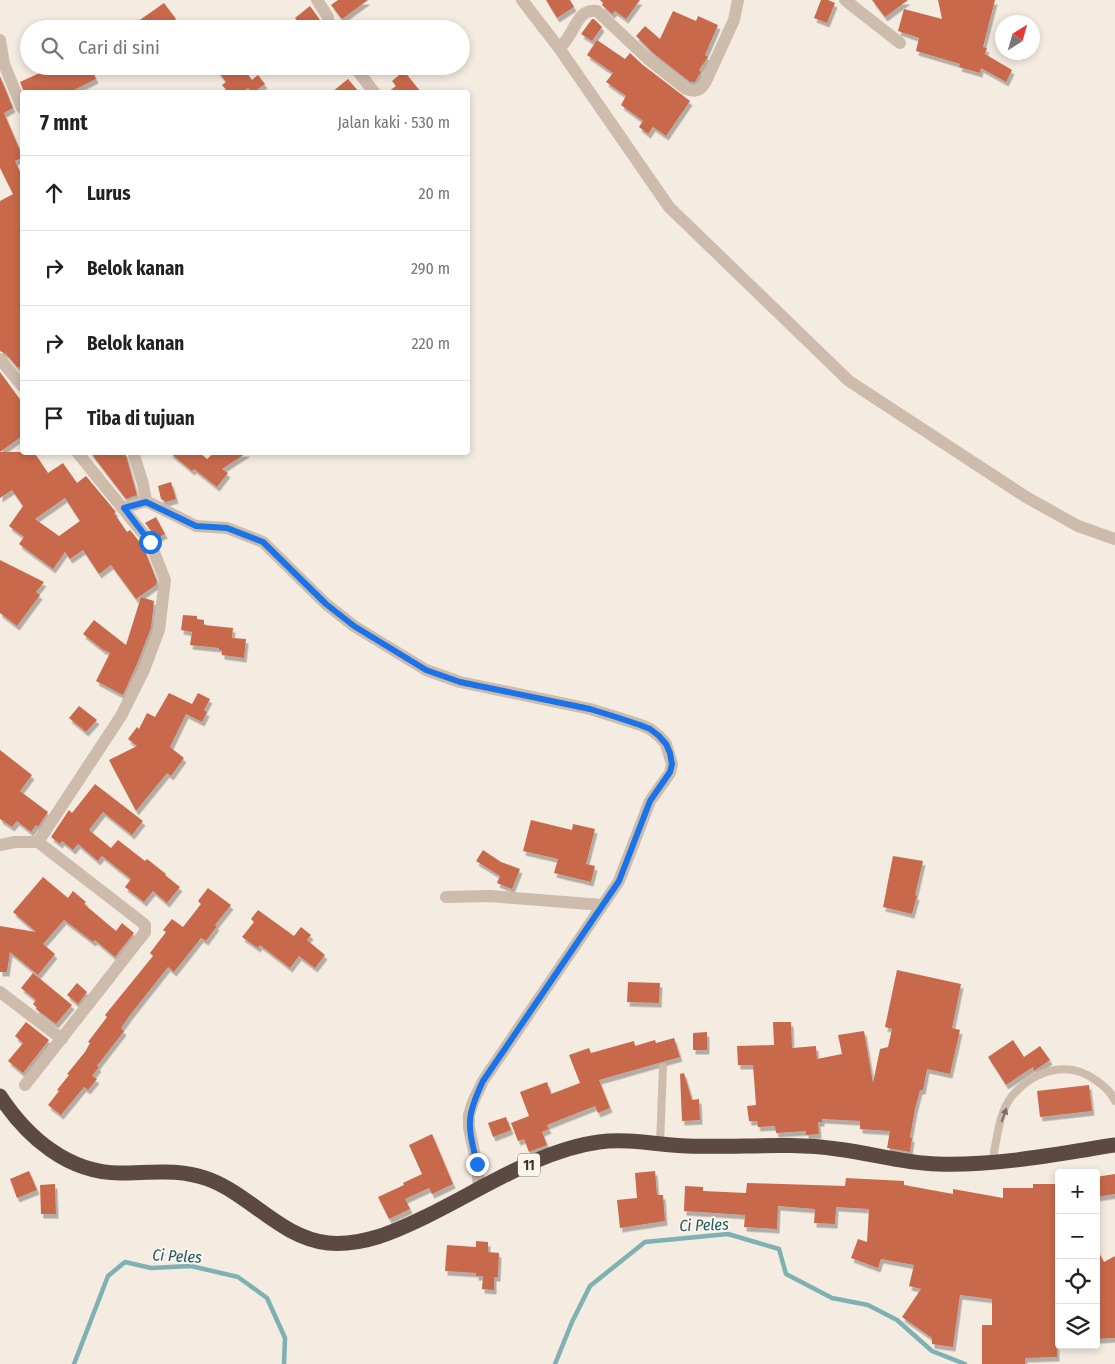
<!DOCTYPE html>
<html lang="id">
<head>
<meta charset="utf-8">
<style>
  :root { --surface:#fff; --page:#f2f2f2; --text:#222; --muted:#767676; --line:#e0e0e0 }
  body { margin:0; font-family:"Fira Sans Condensed",sans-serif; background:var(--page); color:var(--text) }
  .controls { position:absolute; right:15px; bottom:15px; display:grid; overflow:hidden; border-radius:5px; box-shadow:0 2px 8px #0003 }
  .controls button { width:45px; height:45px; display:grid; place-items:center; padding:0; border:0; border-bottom:1px solid var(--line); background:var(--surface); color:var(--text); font:25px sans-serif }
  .compass { position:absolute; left:995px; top:15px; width:45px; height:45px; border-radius:50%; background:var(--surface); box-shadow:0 2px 8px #0003; rotate:37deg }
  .stop { position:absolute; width:15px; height:15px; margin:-11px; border:4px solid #1a73e8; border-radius:50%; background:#fff }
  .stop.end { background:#1a73e8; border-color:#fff; box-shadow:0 1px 5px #0008 }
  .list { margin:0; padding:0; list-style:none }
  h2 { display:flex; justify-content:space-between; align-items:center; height:65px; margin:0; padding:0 20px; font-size:21px }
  h2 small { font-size:16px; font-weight:400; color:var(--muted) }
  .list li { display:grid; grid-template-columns:32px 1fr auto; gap:15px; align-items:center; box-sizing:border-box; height:75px; padding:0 20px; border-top:1px solid var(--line) }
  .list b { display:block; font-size:19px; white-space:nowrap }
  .list em { font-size:16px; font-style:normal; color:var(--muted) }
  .icon { flex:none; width:28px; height:28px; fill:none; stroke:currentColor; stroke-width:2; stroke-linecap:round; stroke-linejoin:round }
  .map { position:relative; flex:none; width:1115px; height:1364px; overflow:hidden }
  .search { position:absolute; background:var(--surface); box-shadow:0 2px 8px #0003; left:20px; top:20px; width:450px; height:55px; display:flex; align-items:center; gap:12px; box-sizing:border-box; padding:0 18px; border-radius:28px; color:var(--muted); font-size:19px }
  .panel { position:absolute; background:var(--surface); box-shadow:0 2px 8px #0003; left:20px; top:90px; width:450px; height:365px; border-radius:5px }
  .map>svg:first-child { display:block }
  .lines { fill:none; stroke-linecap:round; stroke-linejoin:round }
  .stream { stroke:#7fb0b2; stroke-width:4.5 }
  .building { fill:#c8694b; fill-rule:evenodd; filter:url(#shadow) }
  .lane { stroke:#cdbbac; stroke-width:8 }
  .street { stroke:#cdbbac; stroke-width:12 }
  .highway { stroke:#5c4a42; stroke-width:15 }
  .oneway { fill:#7d6f65 }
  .route { stroke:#1a73e8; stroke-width:6 }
  .labels { text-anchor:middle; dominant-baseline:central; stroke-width:4; stroke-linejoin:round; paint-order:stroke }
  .shield { fill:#fbf5ee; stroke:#756b66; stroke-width:1 }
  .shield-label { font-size:14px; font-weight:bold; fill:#3b302b }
  .water-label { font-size:16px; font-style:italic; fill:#1f5a5e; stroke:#fbf5ee }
</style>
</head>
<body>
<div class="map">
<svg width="1115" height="1364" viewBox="0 0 1115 1364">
  <defs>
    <filter id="shadow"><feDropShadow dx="2.5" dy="4.5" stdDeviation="0" flood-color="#0004"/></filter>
  </defs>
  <rect width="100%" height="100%" fill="#f4ebe1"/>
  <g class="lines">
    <g class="stream">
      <path d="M74 1364 108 1276 125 1262 151 1268 191 1266 238 1277 267 1298 285 1338 284 1364"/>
      <path d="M555 1364 572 1322 590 1286 645 1242 728 1234 779 1249 786 1274 832 1298 868 1305 897 1320 932 1351 965 1364"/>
    </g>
  </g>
  <g class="building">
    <path d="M338 0H368L342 19 331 5Z"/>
    <path d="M546 0H570L574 7 557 18Z"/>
    <path d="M600 0H640L626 19 615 11 612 14 602 5 603 3Z"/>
    <path d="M821 0H828L835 3 827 23 814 18Z"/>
    <path d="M872 0H908L885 17Z"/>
    <path d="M938 0H995L983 47 987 48 985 54 1012 70 1006 82 981 68 980 73 959 67 960 64 916 51 919 38 898 31 904 9 942 19Z"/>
    <path d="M164 3 176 19 162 29H127Z"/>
    <path d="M310 6 320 20V23L313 29H303L295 18Z"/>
    <path d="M673 11 696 21 698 16 718 25 705 55 708 57 699 70 701 72 695 82H690L653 53 636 36 645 26 660 39Z"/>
    <path d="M592 19H594L602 27 592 41 581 34Z"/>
    <path d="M597 40 625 59 630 53 643 65 690 101 666 136 653 127 648 134 639 127 643 121 621 105 626 96 606 82 613 73 587 55Z"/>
    <path d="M55 66H90L96 79 70 92H24L20 82Z"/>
    <path d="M214 66H242L252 80 258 75 265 84 254 92H252L248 88 242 92H228L222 85 226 82Z"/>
    <path d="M404 71 421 92H388L396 86 392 81Z"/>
    <path d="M0 76 13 108 4 113 22 155V158L15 161 22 176V365L18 368 6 354 0 351V201L13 194 0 168Z"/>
    <path d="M348 79 359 92H332Z"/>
    <path d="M0 372 22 402V436L0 452Z"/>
    <path d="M0 452H34L48 473 63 463 77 483 86 476 116 512 114 513 127 532 130 530 143 546 157 581 156 585 136 599 111 565 99 574 83 550 70 559 65 552 53 569 19 544 24 537 9 526 23 506 12 490 0 498ZM65 498 80 521 59 536 35 519Z"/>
    <path d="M90 452H125L137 495 126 499Z"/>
    <path d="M169 452H199L207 459 215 452H248L222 469 228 473 217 487 194 469 192 471Z"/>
    <path d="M171 482 176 499 166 502 161 499 158 486Z"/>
    <path d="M156 517 165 534 157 538 145 523Z"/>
    <path d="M0 560 44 582 36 592 40 595 17 626 0 613Z"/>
    <path d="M141 597 154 601 151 628 137 664 123 695 96 681 110 653 102 649 83 634 94 620 126 645Z"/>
    <path d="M183 615 197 616V619L204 620V625L233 628 232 638 246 639 244 658 222 655V651L219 650V648L190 645 192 632 181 630Z"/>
    <path d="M169 693 192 704 198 693 210 699 204 710 207 712 202 722 186 714 170 747 184 758 171 776 167 773 136 811 109 760 137 746 128 739 137 727 139 729 147 713 155 717Z"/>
    <path d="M79 706 97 720 86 732 69 718Z"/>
    <path d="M0 750 32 775 20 791 48 812 38 827 36 825 31 832 17 821 12 827 0 819Z"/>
    <path d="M95 784 143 821 132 835 103 812 89 830 111 848 118 840 145 861 147 859 166 874 165 875 180 887 167 903 153 891 144 902 125 887 131 879 102 856 98 861 78 844 73 850 62 841 60 844 51 837 69 810 72 813Z"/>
    <path d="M531 820 572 830 573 824 595 829 586 864 595 866 591 882 554 873 558 859 523 851Z"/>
    <path d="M483 850 501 862 520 869 512 889 497 883 500 876 476 861Z"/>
    <path d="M893 856 923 861 915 895 917 896 912 914 883 907Z"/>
    <path d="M43 877 68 898 73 891 86 902 84 904 116 931 122 923 134 933 115 957 95 940 93 942 64 920 43 944 55 954 38 975 10 952 7 972H0V926L36 932 13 912Z"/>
    <path d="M208 888 231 905 215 925 217 926 206 941 201 938 174 972 168 967 130 1015 121 1028 124 1031 97 1066 99 1067 92 1076 97 1079 88 1090 84 1087 61 1115 48 1105 59 1091 57 1090 69 1075 67 1074 85 1052 90 1043 88 1042 107 1017 105 1015 153 956 150 953 166 932 163 930 172 919 183 927 201 904 198 901Z"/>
    <path d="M258 910 294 936 301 927 311 935 307 940 325 955 315 968 299 956 290 968 260 945 258 948 242 937 254 922 251 919Z"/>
    <path d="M897 970 961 984 952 1028 960 1030 950 1074 927 1069 923 1090H920L915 1109 910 1137 912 1138 910 1152 887 1148 890 1131 860 1129V1121L822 1119V1122H818L819 1134 806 1135V1131L776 1133 775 1126 758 1127 757 1121H749L747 1106 756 1105 753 1065H738L737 1046 774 1045 773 1022H791L792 1048 816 1046 817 1059 842 1054 838 1035 864 1031 873 1083 880 1049 888 1047 892 1029 885 1027Z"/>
    <path d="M33 973 72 1005 56 1024 36 1009 37 1008 33 1004 36 1000 21 988Z"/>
    <path d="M628 982 660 983 659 1003 627 1002Z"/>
    <path d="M77 983 87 992 78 1004 67 995Z"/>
    <path d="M26 1022 49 1040 23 1073 8 1061 23 1043 15 1036Z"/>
    <path d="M707 1032V1050H693V1033Z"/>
    <path d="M674 1038 680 1057 599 1080 610 1108 598 1113 595 1106 547 1125 549 1129 542 1132 547 1145 529 1152 524 1139 518 1141 511 1123 529 1116 520 1092 547 1082 551 1094 580 1083 569 1055 589 1048 591 1053 634 1041 635 1046 655 1040 656 1043Z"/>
    <path d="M1013 1040 1024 1057 1040 1046 1050 1060 1034 1071 1033 1067 1006 1085 988 1057Z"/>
    <path d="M684 1073 692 1100 699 1099 700 1120 682 1121 680 1074Z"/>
    <path d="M1089 1085 1092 1111 1040 1117 1037 1091Z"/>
    <path d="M506 1117 511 1130 493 1137 488 1123Z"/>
    <path d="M432 1134 453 1184 432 1194 429 1188 405 1199 410 1209 389 1219 378 1197 404 1185 403 1183 422 1174 409 1145Z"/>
    <path d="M29 1171 37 1190 17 1198 10 1179Z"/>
    <path d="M655 1171 657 1195H663L665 1221 620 1228 617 1200 637 1198 635 1173Z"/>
    <path d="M1115 1174V1194L1096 1197V1177Z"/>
    <path d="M846 1178 904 1181V1185L953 1194V1189L1003 1198V1188H1033V1184H1059L1058 1235H1055L1056 1270H1059V1331H1056L1057 1357 1025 1358V1364H982V1325H992V1299L960 1295 953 1347 932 1344V1338L902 1317 921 1289 909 1286 914 1265 881 1259 878 1268 851 1258 858 1239 867 1242 869 1209 836 1207 835 1224 814 1223 815 1209 778 1206 777 1229 744 1227 745 1215 684 1211 685 1186 703 1187V1191L746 1193 747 1183 845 1186Z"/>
    <path d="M55 1184 56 1214H41L40 1185Z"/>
    <path d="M476 1241 488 1242V1252L499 1253 498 1277H494V1290L482 1289 483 1276H476V1273L445 1271 447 1245 476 1247Z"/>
    <path d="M1096 1247 1104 1262 1115 1256V1338L1096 1339Z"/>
  </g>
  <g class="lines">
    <g class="lane">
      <path d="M660 1143 663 1067"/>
      <path d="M992 1162C997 1142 998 1113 1012 1096 1034 1070 1069 1059 1097 1081 1105 1087 1111 1092 1115 1101"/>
    </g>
    <g class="street">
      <path d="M317 0 328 17 329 29"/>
      <path d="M522 0 559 48 669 207 849 381 1026 497 1078 526 1115 539"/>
      <path d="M845 0 900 43"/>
      <path d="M0 40 4 64 22 108"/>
      <path d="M559 48C574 38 575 8 597 11L648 59 686 89C696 93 701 90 706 81L734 20 738 0"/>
      <path d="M354 66 374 92"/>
      <path d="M0 359 22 386"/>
      <path d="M133 452 143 484 146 501"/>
      <path d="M124 508 146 501 196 526 227 528 263 542 326 604 354 626 426 670 460 682 590 709 616 717 641 725 650 729 659 736 666 744 672 764 670 773 650 801 619 881 483 1081 473 1102 469 1115V1128L477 1165 479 1189"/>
      <path d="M0 845 15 842H38L121 716 144 670 159 630 165 580 150 542 77 452"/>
      <path d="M446 897 490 896 602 905"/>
      <path d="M0 992 62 1039"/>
      <path d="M25 1085 145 932V925L139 920 38 842"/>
    </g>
    <path class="highway" d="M0 1096C27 1137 68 1173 120 1173 150 1173 178 1168 208 1179 251 1195 281 1238 328 1243 363 1246 394 1232 425 1217 479 1191 539 1150 599 1142 629 1138 658 1145 688 1146 738 1148 788 1142 837 1149 871 1153 903 1163 937 1164 997 1166 1057 1154 1115 1145"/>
  </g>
  <defs><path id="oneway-solid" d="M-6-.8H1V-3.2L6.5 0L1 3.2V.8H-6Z" transform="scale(1.25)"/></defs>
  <use class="oneway" href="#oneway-solid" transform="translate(1004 1115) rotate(-70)"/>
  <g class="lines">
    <path class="route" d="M150 542 124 508 146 502 196 526 227 528 263 542 326 604 354 626 426 670 460 682 590 709 616 717 640 725 650 729 659 736 666 744 670 753 672 764 670 772 650 801 619 881 483 1081C465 1119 468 1125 477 1164"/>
  </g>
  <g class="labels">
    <rect class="shield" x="518" y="1153.5" width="22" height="23" rx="4"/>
    <g class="shield-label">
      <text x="529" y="1165">11</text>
    </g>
    <g class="water-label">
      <text transform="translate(704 1225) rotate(-2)">Ci Peles</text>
      <text transform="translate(177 1256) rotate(3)">Ci Peles</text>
    </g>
  </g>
</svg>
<div class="controls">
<button>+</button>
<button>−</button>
<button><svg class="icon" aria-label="locate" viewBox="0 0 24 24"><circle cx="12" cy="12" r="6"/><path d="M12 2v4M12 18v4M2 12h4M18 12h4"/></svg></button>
<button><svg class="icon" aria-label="layers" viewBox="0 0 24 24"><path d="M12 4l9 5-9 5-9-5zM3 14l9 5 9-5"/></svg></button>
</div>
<svg class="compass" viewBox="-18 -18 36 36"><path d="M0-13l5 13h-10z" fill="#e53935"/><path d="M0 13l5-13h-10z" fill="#767676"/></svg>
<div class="stop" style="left:150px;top:542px"></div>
<div class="stop end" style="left:477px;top:1164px"></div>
<div class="search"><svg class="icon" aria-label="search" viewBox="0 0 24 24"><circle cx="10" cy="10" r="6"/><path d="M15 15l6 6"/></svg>Cari di sini</div>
<section class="panel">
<h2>7 mnt<small>Jalan kaki · 530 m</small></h2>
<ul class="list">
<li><svg class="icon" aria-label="ahead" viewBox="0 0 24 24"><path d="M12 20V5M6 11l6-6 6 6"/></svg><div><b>Lurus</b></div><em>20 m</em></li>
<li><svg class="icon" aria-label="right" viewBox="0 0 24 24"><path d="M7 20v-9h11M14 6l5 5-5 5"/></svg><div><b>Belok kanan</b></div><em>290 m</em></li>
<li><svg class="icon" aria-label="right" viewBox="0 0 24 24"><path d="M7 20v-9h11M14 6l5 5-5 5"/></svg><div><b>Belok kanan</b></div><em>220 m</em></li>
<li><svg class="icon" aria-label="arrive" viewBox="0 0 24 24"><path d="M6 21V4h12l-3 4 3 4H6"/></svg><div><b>Tiba di tujuan</b></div></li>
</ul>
</section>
</div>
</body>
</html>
